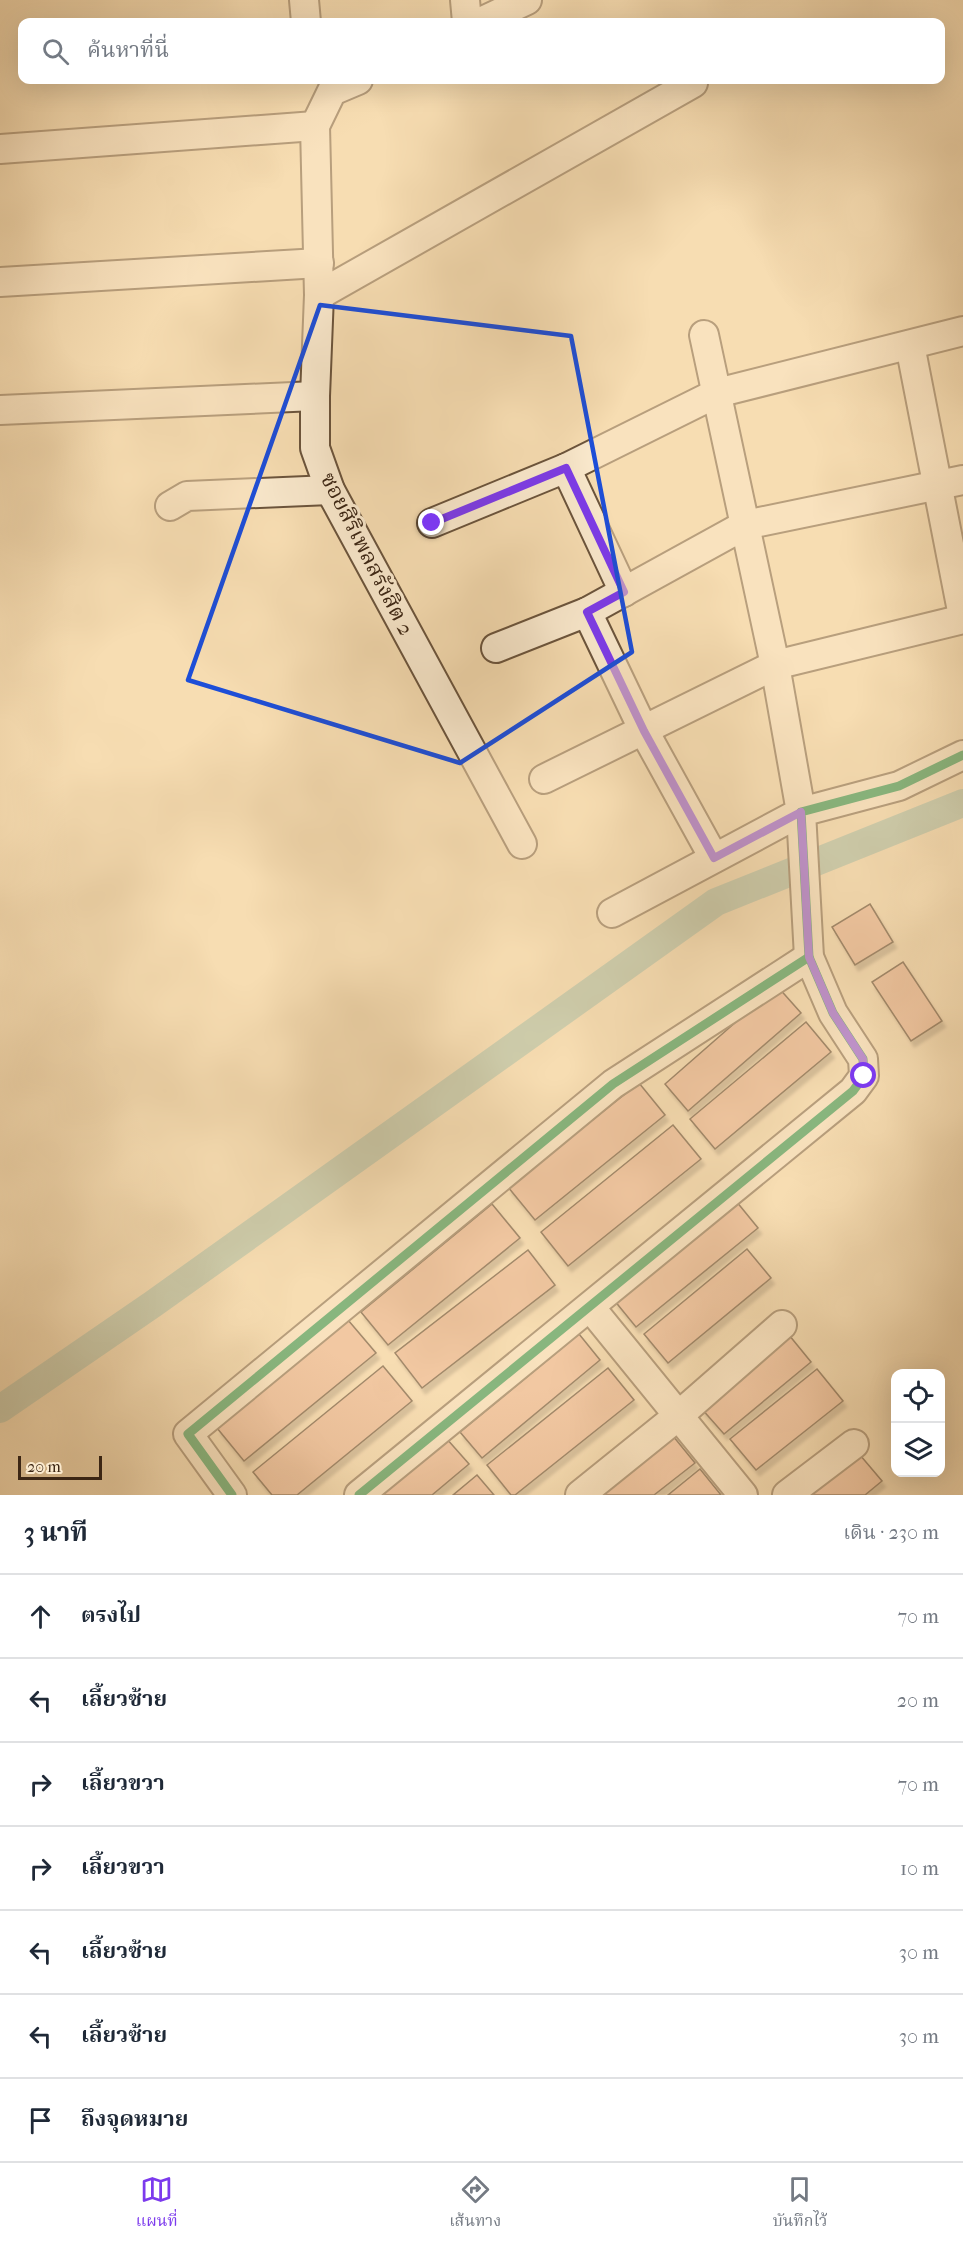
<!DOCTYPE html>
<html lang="th">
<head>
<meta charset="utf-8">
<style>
  :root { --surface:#fff; --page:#f2f2f3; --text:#1f2937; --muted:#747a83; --line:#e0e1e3; --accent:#7c3aed }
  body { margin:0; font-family:"IM FELL French Canon","Noto Serif Thai",serif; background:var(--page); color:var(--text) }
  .controls { position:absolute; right:18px; bottom:18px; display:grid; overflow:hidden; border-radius:12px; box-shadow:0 6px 24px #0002 }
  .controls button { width:54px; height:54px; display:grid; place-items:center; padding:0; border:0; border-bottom:2px solid var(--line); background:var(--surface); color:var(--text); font:30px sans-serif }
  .scale { position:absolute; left:18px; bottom:15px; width:84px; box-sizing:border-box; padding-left:6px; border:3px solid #3c2614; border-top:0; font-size:16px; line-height:21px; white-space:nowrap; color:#3c2614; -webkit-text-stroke:4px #fae9cd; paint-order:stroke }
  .stop { position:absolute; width:18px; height:18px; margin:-14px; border:4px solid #7c3aed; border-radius:50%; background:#fff }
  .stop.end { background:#7c3aed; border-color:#fff; box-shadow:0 2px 6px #0008 }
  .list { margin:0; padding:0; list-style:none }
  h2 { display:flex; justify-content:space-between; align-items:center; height:78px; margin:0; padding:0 24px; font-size:26px }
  h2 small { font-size:20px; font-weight:400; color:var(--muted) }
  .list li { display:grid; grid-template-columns:39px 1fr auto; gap:18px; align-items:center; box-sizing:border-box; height:84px; padding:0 24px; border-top:2px solid var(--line) }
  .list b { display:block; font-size:22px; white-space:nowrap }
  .list em { font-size:20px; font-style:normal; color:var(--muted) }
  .icon { flex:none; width:33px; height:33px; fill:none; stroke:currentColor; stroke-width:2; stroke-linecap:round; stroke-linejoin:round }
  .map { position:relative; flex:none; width:963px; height:1495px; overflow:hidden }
  .search { position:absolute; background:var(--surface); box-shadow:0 6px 24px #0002; left:18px; right:18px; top:18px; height:66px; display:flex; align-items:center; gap:15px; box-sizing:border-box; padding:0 21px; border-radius:12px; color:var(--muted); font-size:22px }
  .sheet { height:666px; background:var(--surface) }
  nav { display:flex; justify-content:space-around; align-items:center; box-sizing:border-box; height:84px; border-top:2px solid var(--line); background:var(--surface); font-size:16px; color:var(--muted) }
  nav a { display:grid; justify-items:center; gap:3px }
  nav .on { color:var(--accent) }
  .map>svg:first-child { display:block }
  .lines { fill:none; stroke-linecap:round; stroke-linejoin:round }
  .canal { stroke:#9ebda7; stroke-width:28 }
  .building { fill:#ebaf8f; stroke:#3c2614; stroke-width:1.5; filter:url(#shadow) }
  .minor-casing { stroke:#6b543c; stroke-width:32 }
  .minor { stroke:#fae9cd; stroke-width:28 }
  .cycleway-casing { stroke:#fae9cd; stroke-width:13 }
  .cycleway { stroke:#00873e; stroke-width:9 }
  .route { stroke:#7c3aed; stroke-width:8 }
  .marked { fill:none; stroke:#1d4ed8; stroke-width:4.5; stroke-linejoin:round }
  .labels { text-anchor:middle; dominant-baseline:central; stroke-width:6; stroke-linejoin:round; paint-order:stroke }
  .street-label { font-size:22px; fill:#3c2614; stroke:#fae9cd }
</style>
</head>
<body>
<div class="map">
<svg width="963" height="1495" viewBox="0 0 963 1495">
  <defs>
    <filter id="shadow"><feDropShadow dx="3.5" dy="6" stdDeviation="1.5" flood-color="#0004"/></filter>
  </defs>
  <rect width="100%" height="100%" fill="#f7ddb2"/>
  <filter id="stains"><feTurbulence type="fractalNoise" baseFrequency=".00333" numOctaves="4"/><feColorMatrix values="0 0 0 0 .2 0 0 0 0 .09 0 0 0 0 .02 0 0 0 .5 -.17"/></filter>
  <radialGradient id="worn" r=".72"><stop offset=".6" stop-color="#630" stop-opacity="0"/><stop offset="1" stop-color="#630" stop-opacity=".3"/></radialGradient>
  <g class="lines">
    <path class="canal" d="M0 1409 153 1304 716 902 963 803"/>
  </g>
  <g class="building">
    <path d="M870 904 893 942 855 965 832 927Z"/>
    <path d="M903 962 942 1021 911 1041 872 982Z"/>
    <path d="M777 986 801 1013 688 1111 665 1084Z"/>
    <path d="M806 1022 831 1052 715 1149 690 1119Z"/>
    <path d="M639 1083 665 1115 535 1220 508 1187Z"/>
    <path d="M673 1125 701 1159 568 1266 541 1232Z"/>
    <path d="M736 1201 758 1228 636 1327 614 1300Z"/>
    <path d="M492 1204 520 1238 388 1345 361 1312Z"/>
    <path d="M747 1249 771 1278 668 1363 644 1334Z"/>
    <path d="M528 1250 555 1285 422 1388 395 1353Z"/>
    <path d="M348 1320 376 1353 244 1461 217 1428Z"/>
    <path d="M579 1334 600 1360 482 1458 460 1432Z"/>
    <path d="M789 1335 811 1362 724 1434 701 1408Z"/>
    <path d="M383 1366 412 1401 297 1495H272L253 1472Z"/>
    <path d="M608 1368 634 1400 515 1495H511L487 1465Z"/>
    <path d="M817 1369 843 1401 756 1470 730 1439Z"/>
    <path d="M673 1436 695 1463 654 1495H600Z"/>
    <path d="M446 1438 469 1464 432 1495H378Z"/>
    <path d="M860 1455 882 1481 865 1495H810Z"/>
    <path d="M700 1469 721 1495H668Z"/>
    <path d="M477 1475 494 1495H453Z"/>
  </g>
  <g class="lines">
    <g class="minor-casing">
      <g id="minor">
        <path d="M304 0 306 22"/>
        <path d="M465 0 467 22"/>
        <path d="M481 22 527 0"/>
        <path d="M358 80 332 91 315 126 319 295 315 396V448L330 490 522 844"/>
        <path d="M0 149 315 126"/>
        <path d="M0 282 319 263"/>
        <path d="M319 295 693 83"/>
        <path d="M910 345 963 616"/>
        <path d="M0 410 315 396"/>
        <path d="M566 468 624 592"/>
        <path d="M170 506 187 496 330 490"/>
        <path d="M432 523 566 468 717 393 963 331"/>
        <path d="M587 612 644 731 714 858"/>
        <path d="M496 648 587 612 745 525 963 480"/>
        <path d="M544 779 775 665 963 619"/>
        <path d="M612 913 801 812 775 665 704 335"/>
        <path d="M590 1307 743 1495"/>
        <path d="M232 1495 188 1434 613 1084 809 957"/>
        <path d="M359 1495 853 1091 864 1076 863 1059 833 1013 809 957 801 812 899 786 963 755"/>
        <path d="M580 1495 678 1416 782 1325"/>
        <path d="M787 1495 854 1444"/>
      </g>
    </g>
    <use href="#minor" class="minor"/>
    <g class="cycleway-casing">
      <g id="cycleway">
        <path d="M232 1495 188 1434 613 1084 809 957"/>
        <path d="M359 1495 853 1091 864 1076 863 1059 833 1013 809 957 801 812 899 786 963 755"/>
      </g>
    </g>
    <use href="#cycleway" class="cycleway"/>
  </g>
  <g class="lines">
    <path class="route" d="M432 523 566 468 624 592 587 612 644 731 714 858 801 812 809 957 833 1013 863 1059 864 1076"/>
  </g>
  <path d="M0 0H963V1495H0ZM320 305 571 336 632 652 460 763 188 680Z" fill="#f7ddb2" fill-opacity=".55" fill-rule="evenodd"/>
  <path class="marked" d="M320 305 571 336 632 652 460 763 188 680Z"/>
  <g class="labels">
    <g class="street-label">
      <text transform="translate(367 554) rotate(63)">ซอยสิริเพลสรังสิต 2</text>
    </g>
  </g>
  <rect width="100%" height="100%" filter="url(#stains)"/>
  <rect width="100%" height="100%" fill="url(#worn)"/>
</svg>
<div class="controls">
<button><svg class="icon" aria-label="locate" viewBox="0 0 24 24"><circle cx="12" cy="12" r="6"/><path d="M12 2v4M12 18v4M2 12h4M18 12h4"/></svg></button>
<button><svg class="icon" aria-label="layers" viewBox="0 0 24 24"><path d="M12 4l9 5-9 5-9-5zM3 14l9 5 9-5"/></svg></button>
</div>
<div class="scale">20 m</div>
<div class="stop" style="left:864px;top:1076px"></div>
<div class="stop end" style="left:432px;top:523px"></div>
<div class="search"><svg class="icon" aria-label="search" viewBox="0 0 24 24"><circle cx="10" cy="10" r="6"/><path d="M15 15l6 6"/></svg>ค้นหาที่นี่</div>
</div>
<section class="sheet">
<h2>3 นาที<small>เดิน · 230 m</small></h2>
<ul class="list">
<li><svg class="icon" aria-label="ahead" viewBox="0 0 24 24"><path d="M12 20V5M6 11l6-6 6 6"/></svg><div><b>ตรงไป</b></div><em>70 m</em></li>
<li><svg class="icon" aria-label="left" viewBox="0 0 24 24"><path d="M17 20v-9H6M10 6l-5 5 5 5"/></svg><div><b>เลี้ยวซ้าย</b></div><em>20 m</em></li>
<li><svg class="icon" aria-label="right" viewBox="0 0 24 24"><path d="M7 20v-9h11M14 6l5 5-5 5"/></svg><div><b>เลี้ยวขวา</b></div><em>70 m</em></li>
<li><svg class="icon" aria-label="right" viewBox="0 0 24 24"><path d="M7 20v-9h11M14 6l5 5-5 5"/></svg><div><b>เลี้ยวขวา</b></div><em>10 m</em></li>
<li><svg class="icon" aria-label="left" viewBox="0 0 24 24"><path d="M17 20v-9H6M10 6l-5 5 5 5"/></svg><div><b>เลี้ยวซ้าย</b></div><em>30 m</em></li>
<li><svg class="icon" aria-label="left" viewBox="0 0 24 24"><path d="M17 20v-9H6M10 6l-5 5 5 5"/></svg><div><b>เลี้ยวซ้าย</b></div><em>30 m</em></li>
<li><svg class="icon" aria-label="arrive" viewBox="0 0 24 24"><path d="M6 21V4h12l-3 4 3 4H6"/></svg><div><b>ถึงจุดหมาย</b></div></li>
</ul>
</section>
<nav>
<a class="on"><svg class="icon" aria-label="map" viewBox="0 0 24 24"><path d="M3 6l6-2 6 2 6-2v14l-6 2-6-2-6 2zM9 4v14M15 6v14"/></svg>แผนที่</a>
<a><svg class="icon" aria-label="directions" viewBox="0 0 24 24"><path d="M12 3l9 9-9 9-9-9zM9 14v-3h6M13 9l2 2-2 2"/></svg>เส้นทาง</a>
<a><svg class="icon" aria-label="saved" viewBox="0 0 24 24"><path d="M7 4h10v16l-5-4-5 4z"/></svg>บันทึกไว้</a>
</nav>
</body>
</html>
